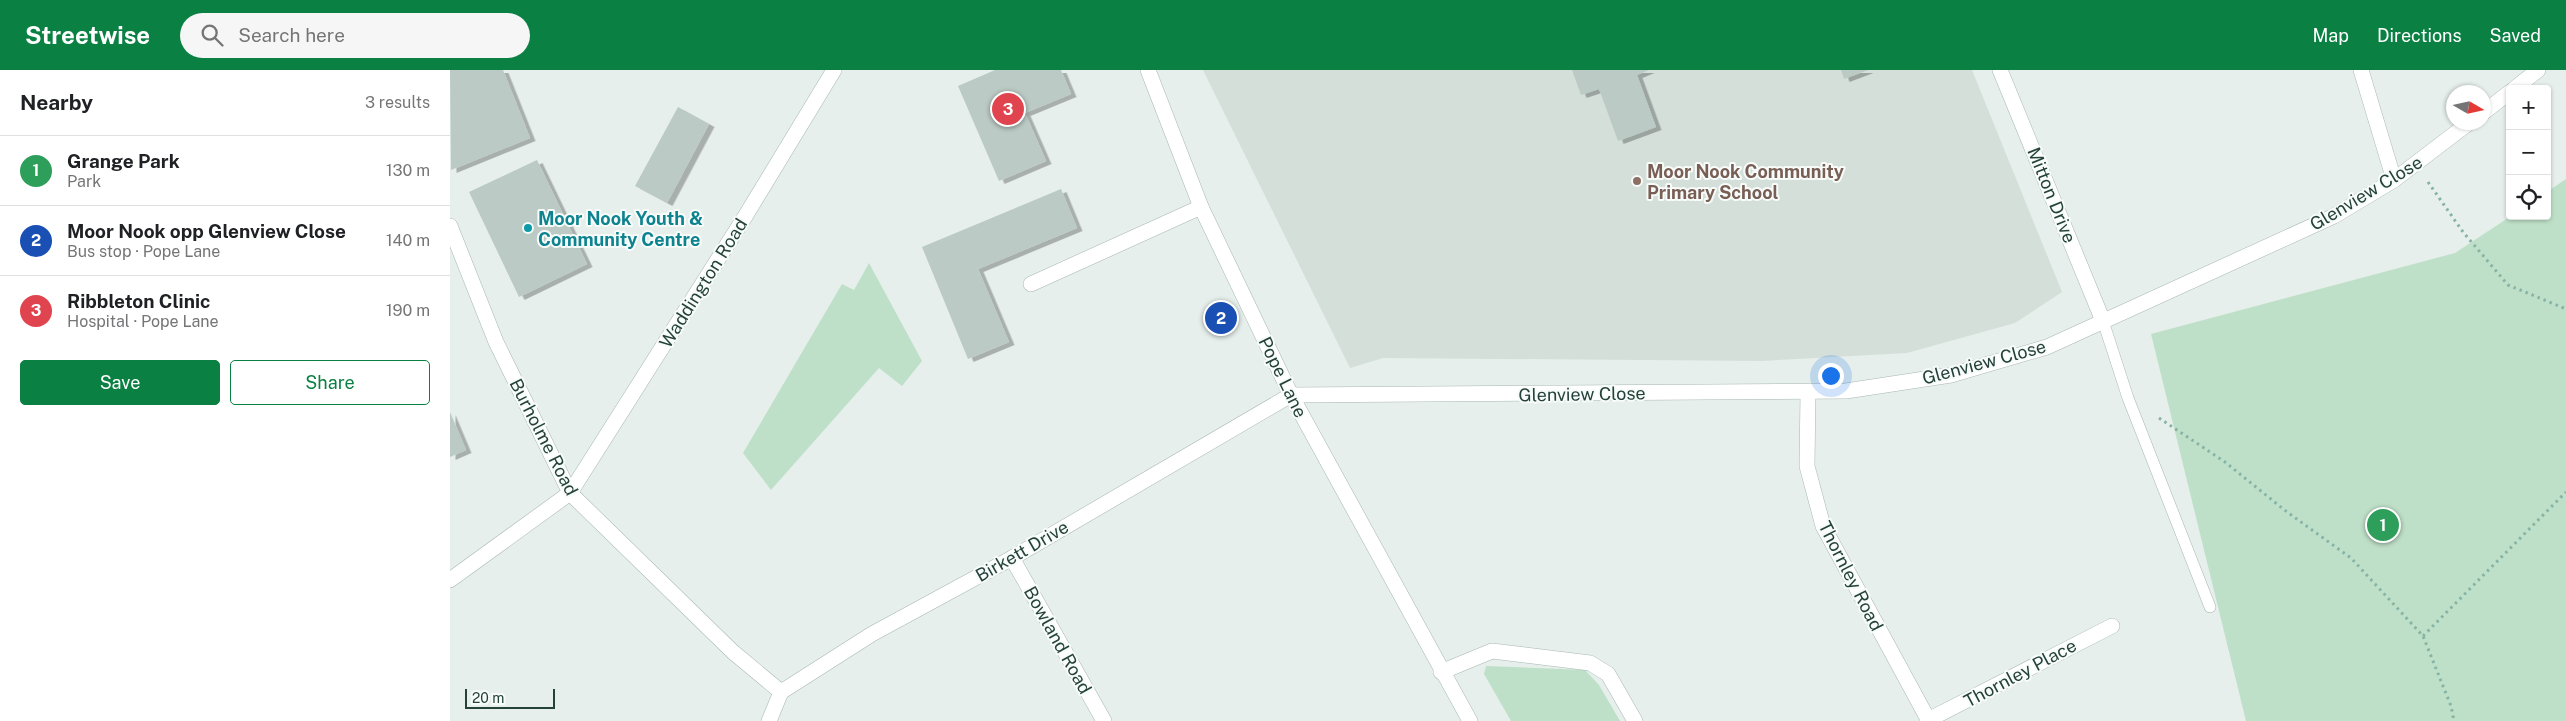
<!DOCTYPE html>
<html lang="en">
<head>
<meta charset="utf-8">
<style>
  :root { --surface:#fff; --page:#f6f6f6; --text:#202124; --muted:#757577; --line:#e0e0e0; --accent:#0b8043 }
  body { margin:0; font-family:"Public Sans",sans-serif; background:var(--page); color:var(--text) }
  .controls { position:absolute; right:15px; top:15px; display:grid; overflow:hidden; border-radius:5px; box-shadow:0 1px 4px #0004 }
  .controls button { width:45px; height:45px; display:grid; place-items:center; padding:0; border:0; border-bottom:1px solid var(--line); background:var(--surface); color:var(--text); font:25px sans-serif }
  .compass { position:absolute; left:1996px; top:15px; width:45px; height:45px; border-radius:50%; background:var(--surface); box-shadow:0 1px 4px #0004; rotate:99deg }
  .scale { position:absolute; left:15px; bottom:12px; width:90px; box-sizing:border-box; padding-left:5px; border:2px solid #24423a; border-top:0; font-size:14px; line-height:18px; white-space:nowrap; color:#24423a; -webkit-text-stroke:4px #f7fbf9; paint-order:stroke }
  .you { position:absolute; left:1380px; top:305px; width:18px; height:18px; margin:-12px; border:4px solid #fff; border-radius:50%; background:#1a73e8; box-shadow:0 0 0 8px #1a73e833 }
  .badge { display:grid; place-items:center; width:32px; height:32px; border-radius:50%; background:var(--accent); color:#fff; font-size:16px; font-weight:700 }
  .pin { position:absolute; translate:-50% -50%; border:2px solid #fff; box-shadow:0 1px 5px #0006 }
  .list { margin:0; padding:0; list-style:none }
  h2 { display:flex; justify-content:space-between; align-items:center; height:65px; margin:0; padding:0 20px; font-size:21px }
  h2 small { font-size:16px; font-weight:400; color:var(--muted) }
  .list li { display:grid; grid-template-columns:32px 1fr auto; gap:15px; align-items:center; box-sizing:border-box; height:70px; padding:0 20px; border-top:1px solid var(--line) }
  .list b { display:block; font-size:19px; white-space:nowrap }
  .list p { margin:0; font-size:16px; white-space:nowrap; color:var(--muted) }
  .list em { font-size:16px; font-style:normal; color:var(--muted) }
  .actions { display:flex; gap:10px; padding:15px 20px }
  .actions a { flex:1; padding:11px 0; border:1px solid var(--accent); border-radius:5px; text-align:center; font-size:18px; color:var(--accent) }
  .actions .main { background:var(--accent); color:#fff }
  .icon { flex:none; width:28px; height:28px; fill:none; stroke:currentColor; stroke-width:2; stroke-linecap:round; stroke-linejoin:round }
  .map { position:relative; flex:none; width:2116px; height:651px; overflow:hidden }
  header { display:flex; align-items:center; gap:30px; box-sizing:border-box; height:70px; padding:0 25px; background:var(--accent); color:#fff }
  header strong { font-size:24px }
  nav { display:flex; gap:28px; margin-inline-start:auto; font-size:18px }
  .search { width:350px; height:45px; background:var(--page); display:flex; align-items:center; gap:12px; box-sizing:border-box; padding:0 18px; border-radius:28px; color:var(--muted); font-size:19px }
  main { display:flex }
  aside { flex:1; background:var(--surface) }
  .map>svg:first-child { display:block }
  .built { fill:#d4dfda }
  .green { fill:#bfe0c8 }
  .building { fill:#bbcac4; filter:url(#shadow) }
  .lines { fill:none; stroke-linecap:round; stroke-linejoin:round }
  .lane-casing { stroke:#a8b8b2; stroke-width:12 }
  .street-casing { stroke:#a8b8b2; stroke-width:16 }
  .path { stroke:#86b3a5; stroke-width:3; stroke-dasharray:2.5 4; stroke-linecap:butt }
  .lane { stroke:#fff; stroke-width:11 }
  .street { stroke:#fff; stroke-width:15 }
  .education-dot { fill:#8d6e63; stroke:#f7fbf9; stroke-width:2 }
  .culture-dot { fill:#0f9aa8; stroke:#f7fbf9; stroke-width:2 }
  .labels { text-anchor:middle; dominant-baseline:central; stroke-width:4; stroke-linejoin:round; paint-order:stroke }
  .education-label { font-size:18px; font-weight:bold; fill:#785e54; stroke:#f7fbf9; text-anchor:start }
  .street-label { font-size:18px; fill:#24423a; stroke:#f7fbf9 }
  .culture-label { font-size:18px; font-weight:bold; fill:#0d838f; stroke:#f7fbf9; text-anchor:start }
</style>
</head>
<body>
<header>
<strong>Streetwise</strong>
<div class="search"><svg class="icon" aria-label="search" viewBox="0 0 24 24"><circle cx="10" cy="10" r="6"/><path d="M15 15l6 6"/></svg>Search here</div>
<nav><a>Map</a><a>Directions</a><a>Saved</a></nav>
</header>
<main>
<aside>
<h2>Nearby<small>3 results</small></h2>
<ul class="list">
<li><span class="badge" style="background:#2e9e5b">1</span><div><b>Grange Park</b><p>Park</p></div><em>130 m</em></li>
<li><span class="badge" style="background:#1a4fb4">2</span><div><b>Moor Nook opp Glenview Close</b><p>Bus stop · Pope Lane</p></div><em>140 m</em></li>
<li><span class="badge" style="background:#e0444e">3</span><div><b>Ribbleton Clinic</b><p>Hospital · Pope Lane</p></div><em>190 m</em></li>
</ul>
<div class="actions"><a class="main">Save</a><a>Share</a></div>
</aside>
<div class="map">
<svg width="2116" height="651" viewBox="0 0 2116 651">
  <defs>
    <filter id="shadow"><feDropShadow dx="5.5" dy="3" stdDeviation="0" flood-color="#0004"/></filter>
  </defs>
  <rect width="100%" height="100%" fill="#e6efeb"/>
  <path class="built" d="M753 0H1522L1612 222 1565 253 1457 283 1312 291 933 288 900 298Z"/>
  <g class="green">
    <path d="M2116 109V651H1796L1701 264 2005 183 2061 146H2097V122Z"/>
    <path d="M419 193 472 291 452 316 429 298 321 420 293 383 392 214 404 220Z"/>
    <path d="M1036 596 1135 600 1149 615 1170 651H1061L1034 604Z"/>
  </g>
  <g class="building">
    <path d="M0 0H53L80 68 1 100Z"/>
    <path d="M545 0H611L621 24 575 43 596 91 549 111 508 16Z"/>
    <path d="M1122 0H1199L1187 5 1206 57 1168 71 1149 19 1131 25Z"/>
    <path d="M1391 0H1418L1394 9Z"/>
    <path d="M228 37 259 54 217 133 185 116Z"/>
    <path d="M87 90 137 194 69 227 19 122Z"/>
    <path d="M611 119 627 158 528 199 559 272 518 289 472 177Z"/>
    <path d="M0 342 16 380 0 387Z"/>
  </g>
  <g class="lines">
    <g class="lane-casing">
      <path id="lane" d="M1653 251 1678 328 1760 537"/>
    </g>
    <g class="street-casing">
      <g id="street">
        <path d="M698 0 751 137 841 325 1020 651"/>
        <path d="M1550 0 1653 251"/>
        <path d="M1911 0 1944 110"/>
        <path d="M2064 19 2088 0"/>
        <path d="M2034 42 2060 22"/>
        <path d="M0 156 46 272 120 423 283 582 331 622"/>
        <path d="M581 214 751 137"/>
        <path d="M1358 322 1357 396 1373 456 1479 651"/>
        <path d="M562 488 654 651"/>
        <path d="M0 510 120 423 296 145 384 0"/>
        <path d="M991 602 1042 581 1140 593 1158 604 1185 651"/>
        <path d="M1478 650 1662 556"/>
        <path d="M319 651 331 622 422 564 562 488 841 325 1396 321 1501 305 1597 277 1884 146 1944 110 2020 52"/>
      </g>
    </g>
    <g class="path">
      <path d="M1978 112 2013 162 2058 215 2116 239"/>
      <path d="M1709 348 1775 392 1837 442 1901 488 1973 566 2001 636 2004 651"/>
      <path d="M1973 566 2116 422"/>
    </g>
    <use href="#lane" class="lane"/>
    <use href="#street" class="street"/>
  </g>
  <circle class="education-dot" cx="1187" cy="111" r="5"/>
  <circle class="culture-dot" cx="78" cy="158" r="5"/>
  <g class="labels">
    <g class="education-label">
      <text x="1197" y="101">Moor Nook Community<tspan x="1197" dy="21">Primary School</tspan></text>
    </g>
    <g class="street-label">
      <text transform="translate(1916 123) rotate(-31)">Glenview Close</text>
      <text transform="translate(1602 125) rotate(68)">Mitton Drive</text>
      <text transform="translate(253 213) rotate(-58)">Waddington Road</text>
      <text transform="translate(1534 292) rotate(-15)">Glenview Close</text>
      <text transform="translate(833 307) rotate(64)">Pope Lane</text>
      <text transform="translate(1132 324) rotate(-1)">Glenview Close</text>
      <text transform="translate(94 367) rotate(63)">Burholme Road</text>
      <text transform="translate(572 481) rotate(-30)">Birkett Drive</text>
      <text transform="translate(1401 506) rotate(63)">Thornley Road</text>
      <text transform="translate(608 570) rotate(61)">Bowland Road</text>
      <text transform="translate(1570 603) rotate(-28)">Thornley Place</text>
    </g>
    <g class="culture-label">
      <text x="88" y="148">Moor Nook Youth &amp;<tspan x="88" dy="21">Community Centre</tspan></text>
    </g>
  </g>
</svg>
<div class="controls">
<button>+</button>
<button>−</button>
<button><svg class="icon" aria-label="locate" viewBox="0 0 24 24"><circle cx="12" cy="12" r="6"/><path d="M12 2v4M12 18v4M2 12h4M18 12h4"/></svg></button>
</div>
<svg class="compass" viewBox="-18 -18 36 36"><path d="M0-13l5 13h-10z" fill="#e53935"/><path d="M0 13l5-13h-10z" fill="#757577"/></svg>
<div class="scale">20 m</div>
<div class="you"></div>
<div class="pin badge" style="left:1933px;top:455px;background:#2e9e5b">1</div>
<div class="pin badge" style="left:771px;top:248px;background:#1a4fb4">2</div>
<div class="pin badge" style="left:558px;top:39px;background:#e0444e">3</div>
</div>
</main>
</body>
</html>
